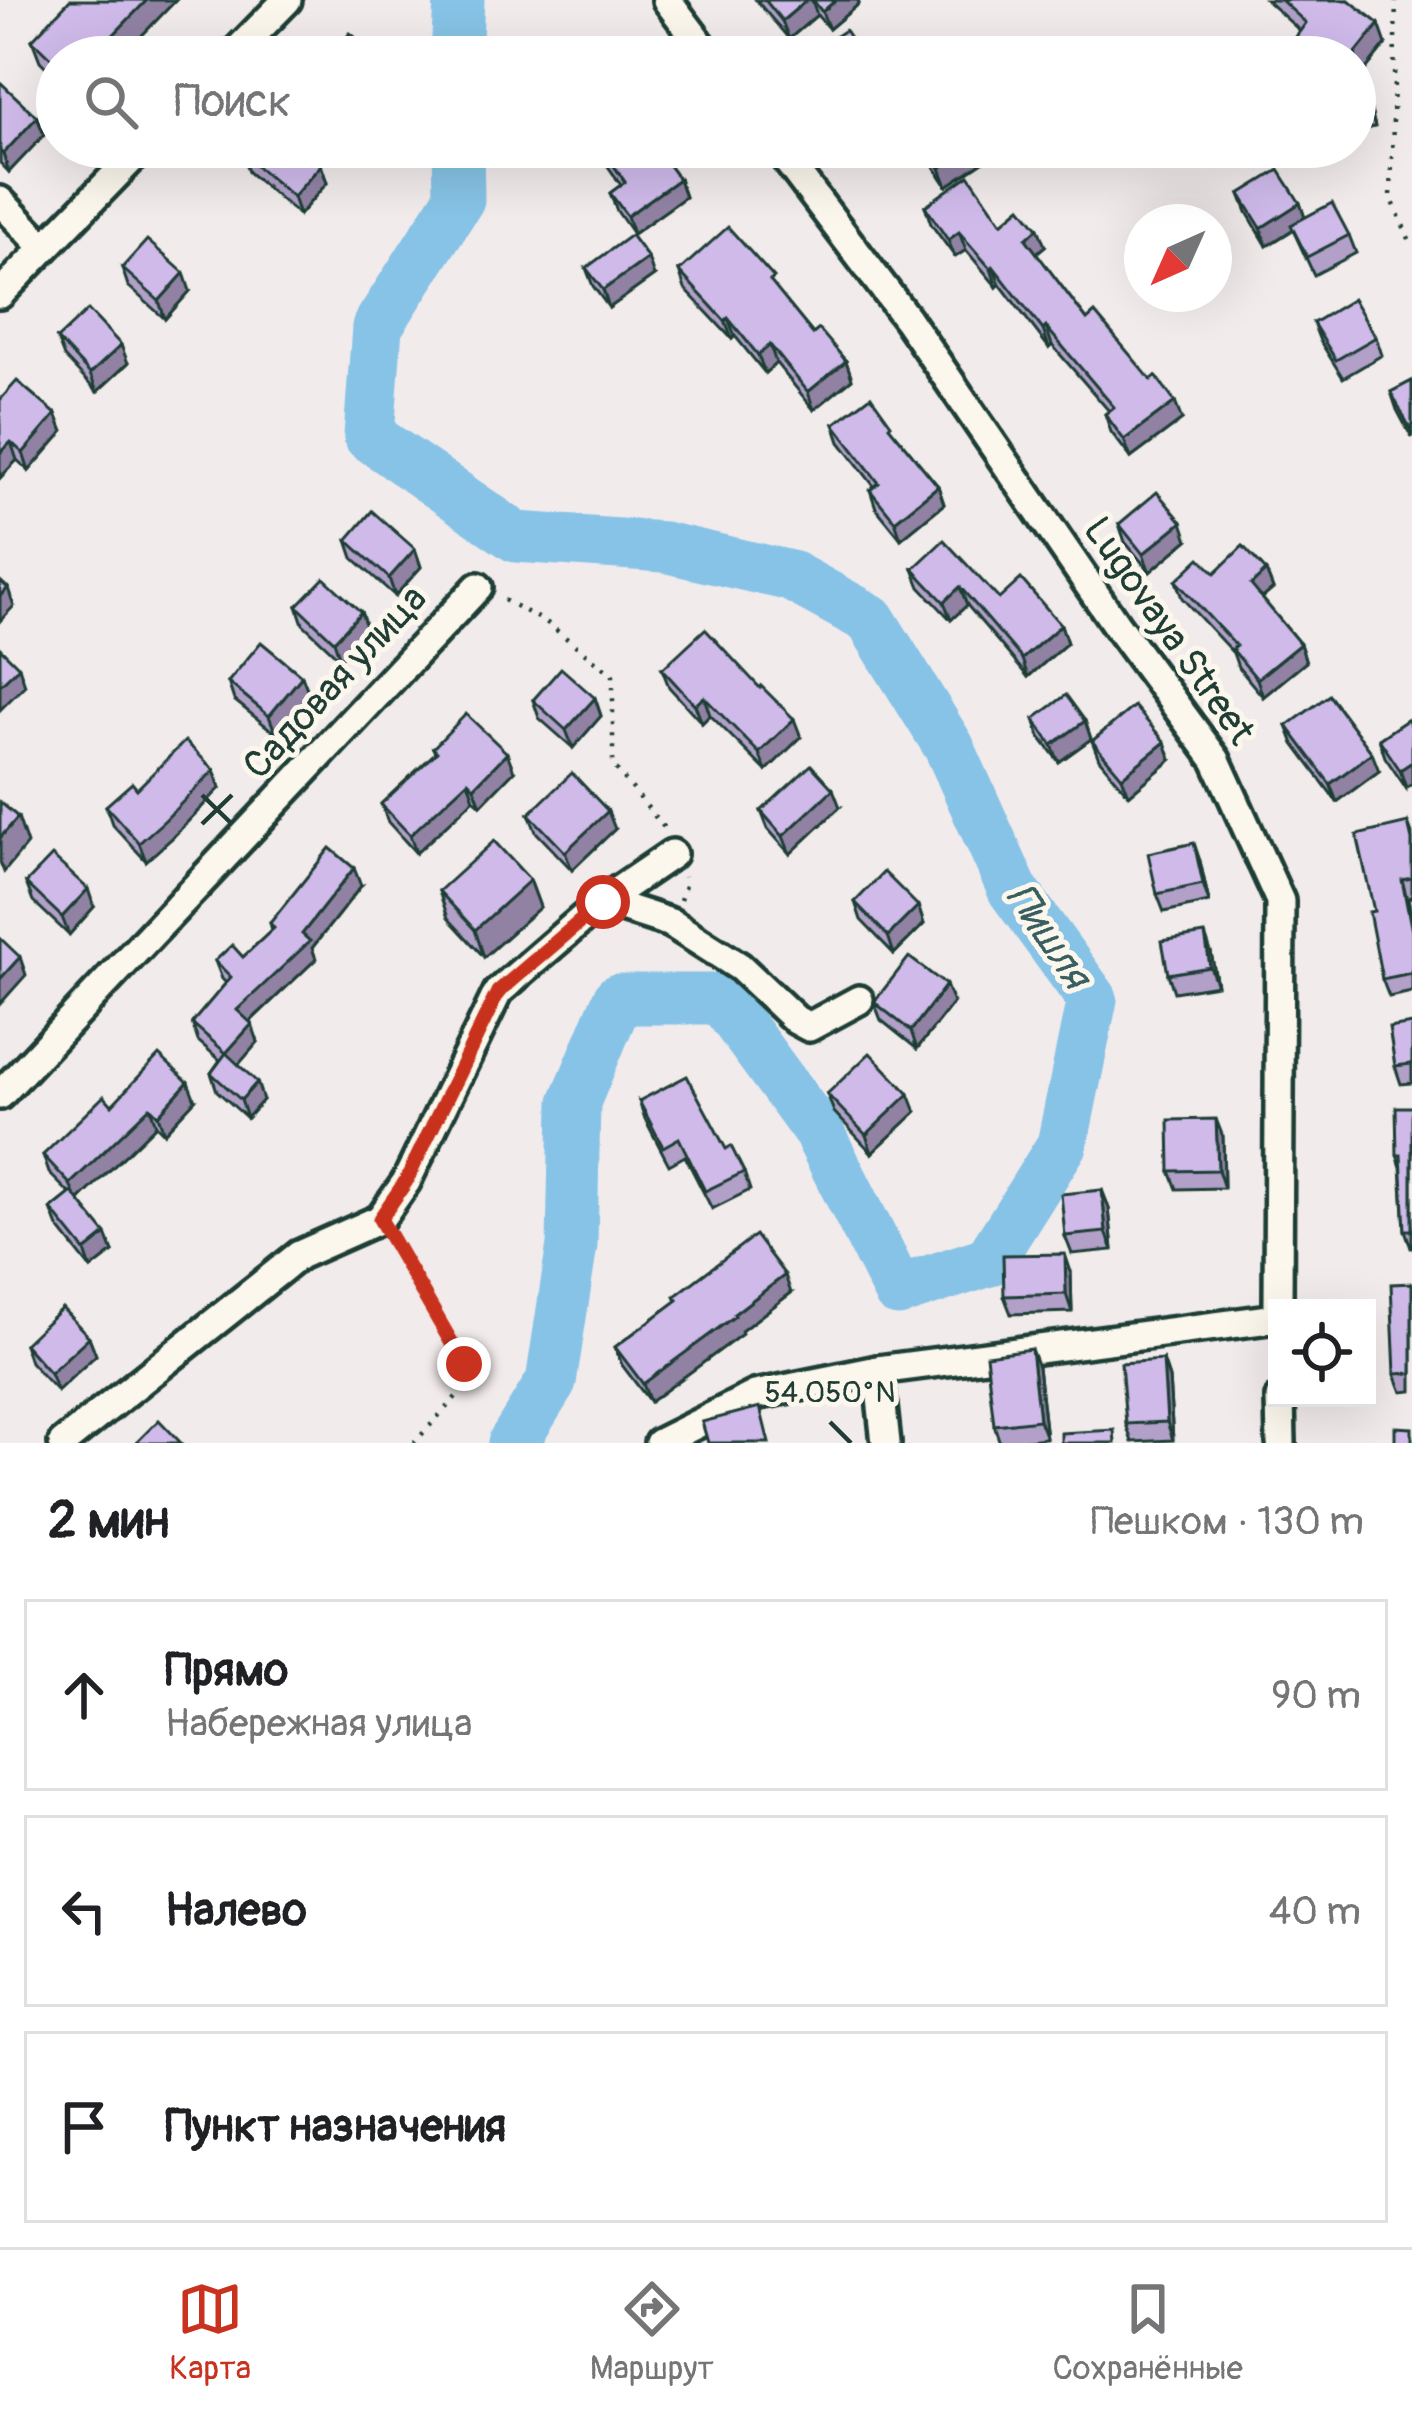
<!DOCTYPE html>
<html lang="ru">
<head>
<meta charset="utf-8">
<style>
  :root { --surface:#fff; --page:#f6f6f6; --text:#202124; --muted:#757577; --line:#e0e0e0; --accent:#c8321e }
  body { margin:0; font-family:Pangolin,sans-serif; background:var(--page); color:var(--text) }
  .controls { position:absolute; right:36px; bottom:36px; display:grid; overflow:hidden; border-radius:0px; box-shadow:0 12px 48px #0002 }
  .controls button { width:108px; height:108px; display:grid; place-items:center; padding:0; border:0; border-bottom:3px solid var(--line); background:var(--surface); color:var(--text); font:60px sans-serif }
  .compass { position:absolute; left:1124px; top:204px; width:108px; height:108px; border-radius:50%; background:var(--surface); box-shadow:0 12px 48px #0002; rotate:225deg }
  .stop { position:absolute; width:36px; height:36px; margin:-27px; border:9px solid #c8321e; border-radius:50%; background:#fff }
  .stop.end { background:#c8321e; border-color:#fff; box-shadow:0 3px 12px #0008 }
  .list { margin:0; padding:0; list-style:none }
  h2 { display:flex; justify-content:space-between; align-items:center; height:156px; margin:0; padding:0 48px; font-size:51px }
  h2 small { font-size:39px; font-weight:400; color:var(--muted) }
  .list li { display:grid; grid-template-columns:78px 1fr auto; gap:36px; align-items:center; box-sizing:border-box; height:192px; margin:0 24px 24px; padding:0 24px; border:3px solid var(--line); border-radius:0px }
  .list b { display:block; font-size:45px; white-space:nowrap }
  .list p { margin:0; font-size:39px; white-space:nowrap; color:var(--muted) }
  .list em { font-size:39px; font-style:normal; color:var(--muted) }
  .icon { flex:none; width:66px; height:66px; fill:none; stroke:currentColor; stroke-width:2; stroke-linecap:round; stroke-linejoin:round }
  .map { position:relative; flex:none; width:1412px; height:1443px; overflow:hidden }
  .search { position:absolute; background:var(--surface); box-shadow:0 12px 48px #0002; left:36px; right:36px; top:36px; height:132px; display:flex; align-items:center; gap:30px; box-sizing:border-box; padding:0 42px; border-radius:66px; color:var(--muted); font-size:45px }
  .sheet { height:804px; background:var(--surface) }
  nav { display:flex; justify-content:space-around; align-items:center; box-sizing:border-box; height:168px; border-top:3px solid var(--line); background:var(--surface); font-size:33px; color:var(--muted) }
  nav a { display:grid; justify-items:center; gap:6px }
  nav .on { color:var(--accent) }
  .map>svg:first-child { display:block }
  .lines { fill:none; stroke-linecap:round; stroke-linejoin:round }
  .river { stroke:#86c3e6; stroke-width:51 }
  .minor-casing { stroke:#1f3d34; stroke-width:36 }
  .path { stroke:#1f3d34; stroke-width:4.5; stroke-dasharray:3 9; stroke-linecap:butt }
  .minor { stroke:#fbf7ec; stroke-width:27 }
  .wall { fill:#b2a0c9; stroke:#1f3d34; stroke-width:3 }
  .shaded-wall { fill:#9182a4; stroke:#1f3d34; stroke-width:3 }
  .building { fill:#cfbaea; stroke:#1f3d34; stroke-width:3 }
  .route { stroke:#c8321e; stroke-width:15 }
  .ticks { fill:none; stroke:#1f3d34; stroke-width:4.5 }
  .labels { text-anchor:middle; dominant-baseline:central; stroke-width:10; stroke-linejoin:round; paint-order:stroke }
  .street-label { font-size:39px; fill:#1f3d34; stroke:#fbf7ec }
  .water-label { font-size:42px; font-style:italic; fill:#395e60; stroke:#fbf7ec }
  .ticks-label { font-size:30px; text-anchor:middle; fill:#1f3d34; stroke:#fbf7ec; stroke-width:10; stroke-linejoin:round; paint-order:stroke }
</style>
</head>
<body>
<div class="map">
<svg width="1412" height="1443" viewBox="0 0 1412 1443">
  <rect width="100%" height="100%" fill="#f2ebec"/>
  <filter id="ink" filterUnits="userSpaceOnUse"><feTurbulence type="fractalNoise" baseFrequency=".00833" numOctaves="2"/><feDisplacementMap in="SourceGraphic" scale="24" xChannelSelector="R" yChannelSelector="G"/><feConvolveMatrix kernelMatrix="1 2 1 2 8 2 1 2 1" color-interpolation-filters="sRGB"/></filter>
  <g filter="url(#ink)">
    <g class="lines">
      <g class="river">
        <path d="M456 57 459 0"/>
        <path d="M458 147 459 199 377 327 369 436 516 537 664 547 791 576 870 619 949 747 1013 890 1092 999 1062 1145 989 1261 898 1291 819 1133 721 999H618L575 1102 572 1245 551 1382 513 1443"/>
      </g>
      <g class="minor-casing">
        <g id="minor">
          <path d="M667 0 710 57"/>
          <path d="M231 57 287 0"/>
          <path d="M777 147 907 319 1117 626 1216 760 1280 901 1278 1308"/>
          <path d="M0 201 44 247"/>
          <path d="M0 294 143 147"/>
          <path d="M603 901 671 923 740 967 796 1020 809 1027 859 1000"/>
          <path d="M0 1095 478 587"/>
          <path d="M878 1370 886 1443"/>
          <path d="M1280 1398 1281 1443"/>
          <path d="M63 1443 299 1255 380 1219 406 1182 498 992 603 901 672 854"/>
          <path d="M659 1443 755 1395 878 1370 1277 1318"/>
        </g>
      </g>
      <g class="path">
        <path d="M1396 0 1391 197 1412 246"/>
        <path d="M504 600 546 622 613 675V765L666 830"/>
        <path d="M680 900 686 883 684 877"/>
        <path d="M392 1240 464 1364 465 1387 414 1443"/>
      </g>
      <use href="#minor" class="minor"/>
    </g>
    <g class="wall">
      <path d="M176 0 121 57H57V78L40 61 32 40Z"/>
      <path d="M756 0H858L859 4 829 29 817 15 789 39Z"/>
      <path d="M1266 0H1349L1386 44 1362 74 1375 127 1355 132V57H1300L1294 39 1300 31Z"/>
      <path d="M0 82 37 117 44 135 9 172 0 163Z"/>
      <path d="M599 147H651L658 158 679 179 685 197 633 234 617 211 610 193 621 185 603 159Z"/>
      <path d="M921 147H987L990 157 947 186Z"/>
      <path d="M242 154 321 165 327 183 299 215 248 172Z"/>
      <path d="M1240 194 1300 203 1305 218 1349 235 1356 253 1314 275 1293 230 1267 246 1247 212Z"/>
      <path d="M925 206 1002 223 1045 246 1036 253 1087 320 1182 420 1131 458 1111 432 1105 414 1109 411 1052 345 1049 348 1000 284 997 287 966 250 955 257 931 224Z"/>
      <path d="M122 268 190 291 165 319 128 286Z"/>
      <path d="M586 268 654 276 609 308 593 286Z"/>
      <path d="M679 271 780 294 813 334 846 361 852 379 814 410 776 363 765 373 735 336 732 339 685 289Z"/>
      <path d="M1313 323 1376 337 1382 355 1343 378 1320 341Z"/>
      <path d="M57 339 128 363 97 392 64 357Z"/>
      <path d="M1412 381V438L1397 410 1391 392Z"/>
      <path d="M0 400 56 414 63 432 29 471 17 460 0 478Z"/>
      <path d="M834 424 895 434 938 486 944 504 901 539 876 508 870 490 874 486 840 442Z"/>
      <path d="M1119 524 1188 540 1150 572 1125 542Z"/>
      <path d="M347 540 415 549 421 567 395 596 353 558Z"/>
      <path d="M913 569 999 599 1061 625 1067 643 1028 677 967 605 951 620 920 587Z"/>
      <path d="M1266 571 1273 589 1262 598 1300 644 1306 662 1263 697 1238 667 1233 653 1182 598 1176 581 1215 573Z"/>
      <path d="M297 606 361 612 367 630 340 659 303 624Z"/>
      <path d="M662 669 801 737 766 771 710 715 702 723 669 687Z"/>
      <path d="M302 676 309 694 276 734 234 700 228 682Z"/>
      <path d="M595 698 601 716 573 748 539 718 533 700Z"/>
      <path d="M1034 719 1085 721 1091 739 1059 762 1040 737Z"/>
      <path d="M1407 720 1406 788 1385 757 1379 739Z"/>
      <path d="M1287 726 1379 771 1337 802 1294 744Z"/>
      <path d="M1092 741 1171 760 1129 795 1099 759Z"/>
      <path d="M433 748 514 771 481 805 474 799 416 853 388 822 381 804 435 753Z"/>
      <path d="M214 770 220 788 172 838 146 861 112 824 106 806 137 789Z"/>
      <path d="M840 807 790 854 768 829 761 811Z"/>
      <path d="M529 814 615 829 572 870 536 832Z"/>
      <path d="M1408 823 1412 834V897L1408 898 1412 918V992L1389 997 1382 979 1374 911Z"/>
      <path d="M1200 861 1209 902 1164 912 1157 894Z"/>
      <path d="M530 880 540 907 484 957 448 918 439 891Z"/>
      <path d="M26 883 94 907 69 935 33 901Z"/>
      <path d="M361 886 312 948 316 959 250 1022 258 1042 238 1065 263 1100 247 1118 217 1091 211 1073 220 1060 198 1041 192 1023 226 983 222 979 215 961 243 957 272 930 270 923Z"/>
      <path d="M855 902 918 906 924 924 894 954 861 920Z"/>
      <path d="M1211 952 1217 985 1174 992 1168 974Z"/>
      <path d="M874 1002 953 1003 917 1049 881 1020Z"/>
      <path d="M1412 1024V1083L1401 1084 1395 1066Z"/>
      <path d="M827 1094 916 1112 872 1153 834 1112Z"/>
      <path d="M195 1100 164 1133 156 1125 79 1200 113 1252 91 1269 58 1227 51 1209 70 1194 49 1173 43 1155 112 1105Z"/>
      <path d="M639 1101 726 1149 744 1172 750 1190 712 1209 685 1156 669 1165 645 1119Z"/>
      <path d="M1412 1107V1248H1411L1405 1230 1401 1167 1397 1155Z"/>
      <path d="M1223 1137 1224 1188 1177 1189 1170 1171Z"/>
      <path d="M1102 1190 1109 1208 1113 1250 1072 1254 1065 1236Z"/>
      <path d="M1071 1272 1072 1312 1011 1314 1004 1296Z"/>
      <path d="M1412 1283V1391L1402 1392 1395 1374Z"/>
      <path d="M791 1293 741 1331 742 1334 650 1402 622 1365 615 1347 677 1301 675 1296Z"/>
      <path d="M89 1337 96 1355 57 1391 30 1362 24 1344Z"/>
      <path d="M1163 1360 1169 1378 1173 1440 1132 1442 1126 1424Z"/>
      <path d="M1038 1367 1046 1438 1000 1443 994 1425Z"/>
    </g>
    <g class="shaded-wall">
      <path d="M147 0H176L121 57H92Z"/>
      <path d="M807 0H812L817 15 789 39 782 21Z"/>
      <path d="M836 0H858L859 4 829 29 822 12Z"/>
      <path d="M1379 24 1386 44 1362 74 1375 127 1368 107 1355 54Z"/>
      <path d="M37 117 44 135 9 172 3 154Z"/>
      <path d="M972 147H987L990 157 947 186 940 168Z"/>
      <path d="M321 165 327 183 299 215 293 197Z"/>
      <path d="M679 179 685 197 633 234 627 216Z"/>
      <path d="M1300 203 1306 221 1267 246 1261 228Z"/>
      <path d="M1038 228 1045 246 1032 257 1026 239Z"/>
      <path d="M959 232 966 250 955 257 948 240Z"/>
      <path d="M648 258 654 276 609 308 603 290Z"/>
      <path d="M993 266 1000 284 997 287 991 269Z"/>
      <path d="M184 273 190 291 165 319 159 301Z"/>
      <path d="M728 318 735 336 732 339 725 321Z"/>
      <path d="M1046 327 1052 345 1049 348 1043 330Z"/>
      <path d="M121 345 128 363 97 392 90 374Z"/>
      <path d="M770 345 776 363 765 373 758 355Z"/>
      <path d="M846 361 852 379 814 410 808 392Z"/>
      <path d="M1175 402 1182 420 1131 458 1124 440Z"/>
      <path d="M56 414 63 432 29 471 23 453Z"/>
      <path d="M11 442 17 460 0 478V453Z"/>
      <path d="M938 486 944 504 901 539 895 521Z"/>
      <path d="M1182 522 1188 540 1150 572 1143 554Z"/>
      <path d="M415 549 421 567 395 596 389 578Z"/>
      <path d="M1266 571 1273 589 1258 602 1251 585Z"/>
      <path d="M960 587 967 605 951 620 944 602Z"/>
      <path d="M8 588 14 606 0 621V596Z"/>
      <path d="M361 612 367 630 340 659 334 641Z"/>
      <path d="M1061 625 1067 643 1028 677 1022 659Z"/>
      <path d="M1300 644 1306 662 1263 697 1257 679Z"/>
      <path d="M19 667 25 685 0 710V685Z"/>
      <path d="M302 676 309 694 276 734 269 716Z"/>
      <path d="M704 697 710 715 702 723 695 705Z"/>
      <path d="M595 698 601 716 573 748 566 730Z"/>
      <path d="M794 719 801 737 766 771 759 753Z"/>
      <path d="M1085 721 1091 739 1059 762 1052 745Z"/>
      <path d="M1165 742 1171 760 1129 795 1122 777Z"/>
      <path d="M507 753 514 771 481 805 474 787Z"/>
      <path d="M1372 753 1379 771 1337 802 1330 784Z"/>
      <path d="M1412 762V784L1406 788 1400 770Z"/>
      <path d="M214 770 220 788 172 838 146 861 139 843Z"/>
      <path d="M468 781 474 799 416 853 410 835Z"/>
      <path d="M833 789 840 807 790 854 783 836Z"/>
      <path d="M608 811 615 829 572 870 565 852Z"/>
      <path d="M18 817 27 844 4 872 0 862V838Z"/>
      <path d="M1194 843 1200 861 1209 902 1203 884Z"/>
      <path d="M354 868 361 886 312 948 316 959 243 1028 237 1010 302 934Z"/>
      <path d="M530 880 540 907 484 957 475 930Z"/>
      <path d="M1402 880 1412 918V932Z"/>
      <path d="M88 889 94 907 69 935 62 917Z"/>
      <path d="M918 906 924 924 894 954 888 936Z"/>
      <path d="M1205 934 1211 952 1217 985 1210 967Z"/>
      <path d="M20 957 26 975 0 1004V979Z"/>
      <path d="M946 985 953 1003 917 1049 911 1031Z"/>
      <path d="M252 1024 258 1042 233 1071 226 1053Z"/>
      <path d="M188 1082 195 1100 164 1133 158 1115Z"/>
      <path d="M257 1082 263 1100 247 1118 241 1100Z"/>
      <path d="M909 1094 916 1112 872 1153 866 1135Z"/>
      <path d="M150 1107 156 1125 77 1202 70 1184Z"/>
      <path d="M1216 1119 1223 1137 1224 1188 1218 1170Z"/>
      <path d="M1102 1190 1109 1208 1113 1250 1106 1232Z"/>
      <path d="M106 1234 113 1252 91 1269 85 1251Z"/>
      <path d="M1065 1254 1071 1272 1072 1312 1066 1294Z"/>
      <path d="M785 1275 791 1293 741 1331 742 1334 650 1402 643 1384Z"/>
      <path d="M89 1337 96 1355 57 1391 50 1373Z"/>
      <path d="M1031 1349 1038 1367 1046 1438 1039 1420Z"/>
      <path d="M1163 1360 1169 1378 1173 1440 1167 1422Z"/>
    </g>
    <g class="building">
      <path d="M70 0H147L92 57H57V64L32 40Z"/>
      <path d="M765 0H807L782 21Z"/>
      <path d="M813 0H836L822 12Z"/>
      <path d="M1281 0H1349L1379 24 1355 54 1368 107 1355 110V57H1315L1294 39 1306 23Z"/>
      <path d="M845 30 862 57H817L813 51Z"/>
      <path d="M350 33 379 57H329Z"/>
      <path d="M581 36 595 57H549Z"/>
      <path d="M0 82 37 117 3 154 0 151Z"/>
      <path d="M247 147H300L321 165 293 197 242 154Z"/>
      <path d="M601 147H651L658 158 662 156 679 179 627 216 610 193 625 182Z"/>
      <path d="M926 147H972L940 168Z"/>
      <path d="M1279 170 1300 203 1261 228 1240 194Z"/>
      <path d="M969 175 1002 223 1021 207 1038 228 1026 239 1087 320 1095 313 1151 380 1156 376 1175 402 1124 440 1105 414 1114 407 1046 327 1043 330 993 266 991 269 959 232 948 240 925 206Z"/>
      <path d="M1332 203 1349 235 1307 257 1291 225Z"/>
      <path d="M728 227 774 278 770 281 813 334 819 329 846 361 808 392 770 345 758 355 728 318 725 321 679 271Z"/>
      <path d="M631 235 648 258 603 290 586 268Z"/>
      <path d="M147 240 184 273 159 301 122 268Z"/>
      <path d="M1353 299 1376 337 1336 360 1313 323Z"/>
      <path d="M88 310 121 345 90 374 57 339Z"/>
      <path d="M17 381 56 414 23 453 11 442 0 453V400Z"/>
      <path d="M1412 381V432L1391 392Z"/>
      <path d="M871 396 891 424 889 426 938 486 895 521 870 490 879 483 834 424Z"/>
      <path d="M1157 492 1182 522 1143 554 1119 524Z"/>
      <path d="M372 511 415 549 389 578 347 540Z"/>
      <path d="M944 540 999 599 1021 579 1061 625 1022 659 960 587 944 602 913 569Z"/>
      <path d="M1243 546 1266 571 1251 585 1300 644 1257 679 1232 649 1236 646 1176 581 1200 558 1215 573Z"/>
      <path d="M324 578 361 612 334 641 297 606Z"/>
      <path d="M0 581 8 588 0 596Z"/>
      <path d="M705 629 760 688 761 686 794 719 759 753 704 697 695 705 662 669Z"/>
      <path d="M261 642 302 676 269 716 228 682Z"/>
      <path d="M0 648 19 667 0 685Z"/>
      <path d="M561 668 595 698 566 730 533 700Z"/>
      <path d="M1066 695 1085 721 1052 745 1034 719Z"/>
      <path d="M1329 695 1372 753 1330 784 1287 726Z"/>
      <path d="M1134 706 1165 742 1122 777 1092 741Z"/>
      <path d="M466 714 507 753 474 787 468 781 410 835 381 804 437 752 433 748Z"/>
      <path d="M1407 720 1412 727V762L1400 770 1379 739Z"/>
      <path d="M185 741 214 770 165 820 139 843 106 806 132 783 137 789Z"/>
      <path d="M811 765 833 789 783 836 761 811Z"/>
      <path d="M572 773 608 811 565 852 529 814Z"/>
      <path d="M0 802 18 817 0 838Z"/>
      <path d="M1408 823 1412 840V878L1402 880 1412 932V973L1382 979 1369 912 1374 911 1357 835Z"/>
      <path d="M494 841 530 880 475 930 439 891Z"/>
      <path d="M1194 843 1203 884 1157 894 1148 853Z"/>
      <path d="M330 848 354 868 302 934 310 941 237 1010 252 1024 226 1053 192 1023 231 977 215 961 232 945 243 957 274 928 270 923Z"/>
      <path d="M52 856 88 889 62 917 26 883Z"/>
      <path d="M884 872 918 906 888 936 855 902Z"/>
      <path d="M1205 934 1210 967 1168 974 1162 941Z"/>
      <path d="M0 938 20 957 0 979Z"/>
      <path d="M909 957 946 985 911 1031 874 1002Z"/>
      <path d="M1412 1024V1064L1395 1066 1389 1028Z"/>
      <path d="M226 1053 257 1082 241 1100 211 1073Z"/>
      <path d="M870 1053 909 1094 866 1135 827 1094Z"/>
      <path d="M159 1055 188 1082 158 1115 150 1107 70 1184 43 1155 104 1096 112 1105Z"/>
      <path d="M687 1076 726 1149 731 1146 744 1172 705 1191 679 1138 663 1147 639 1101Z"/>
      <path d="M1396 1107H1412V1230H1405L1401 1155H1397Z"/>
      <path d="M1216 1119 1218 1170 1170 1171 1169 1120Z"/>
      <path d="M1102 1190 1106 1232 1065 1236 1061 1194Z"/>
      <path d="M72 1192 106 1234 85 1251 51 1209Z"/>
      <path d="M755 1235 785 1275 734 1314 735 1316 643 1384 615 1347 678 1300 675 1296Z"/>
      <path d="M1065 1254 1066 1294 1004 1296 1003 1255Z"/>
      <path d="M1412 1283V1373L1395 1374 1391 1284Z"/>
      <path d="M62 1308 89 1337 50 1373 24 1344Z"/>
      <path d="M1031 1349 1039 1420 994 1425 986 1355Z"/>
      <path d="M1163 1360 1167 1422 1126 1424 1121 1363Z"/>
      <path d="M760 1407 769 1443H708L702 1422Z"/>
      <path d="M159 1420 181 1443H136Z"/>
      <path d="M1395 1427 1412 1428V1443H1395Z"/>
      <path d="M1114 1430 1115 1443H1061V1433Z"/>
    </g>
  </g>
  <g class="lines" filter="url(#ink)">
    <path class="route" d="M464 1364 380 1219 406 1181 498 992 603 902"/>
  </g>
  <path class="ticks" d="M202 795 232 824M202 824 232 795M830 1422 851 1443"/>
  <g class="labels">
    <g class="street-label">
      <text transform="translate(1169 631) rotate(55)">Lugovaya Street</text>
      <text transform="translate(335 682) rotate(-47)">Садовая улица</text>
    </g>
    <g class="water-label">
      <text transform="translate(1048 936) rotate(56)">Пишля</text>
    </g>
  </g>
  <g class="ticks-label">
    <text x="830" y="1402">54.050°N</text>
  </g>
</svg>
<div class="controls">
<button><svg class="icon" aria-label="locate" viewBox="0 0 24 24"><circle cx="12" cy="12" r="6"/><path d="M12 2v4M12 18v4M2 12h4M18 12h4"/></svg></button>
</div>
<svg class="compass" viewBox="-18 -18 36 36"><path d="M0-13l5 13h-10z" fill="#e53935"/><path d="M0 13l5-13h-10z" fill="#757577"/></svg>
<div class="stop" style="left:603px;top:902px"></div>
<div class="stop end" style="left:464px;top:1364px"></div>
<div class="search"><svg class="icon" aria-label="search" viewBox="0 0 24 24"><circle cx="10" cy="10" r="6"/><path d="M15 15l6 6"/></svg>Поиск</div>
</div>
<section class="sheet">
<h2>2 мин<small>Пешком · 130 m</small></h2>
<ul class="list">
<li><svg class="icon" aria-label="ahead" viewBox="0 0 24 24"><path d="M12 20V5M6 11l6-6 6 6"/></svg><div><b>Прямо</b><p>Набережная улица</p></div><em>90 m</em></li>
<li><svg class="icon" aria-label="left" viewBox="0 0 24 24"><path d="M17 20v-9H6M10 6l-5 5 5 5"/></svg><div><b>Налево</b></div><em>40 m</em></li>
<li><svg class="icon" aria-label="arrive" viewBox="0 0 24 24"><path d="M6 21V4h12l-3 4 3 4H6"/></svg><div><b>Пункт назначения</b></div></li>
</ul>
</section>
<nav>
<a class="on"><svg class="icon" aria-label="map" viewBox="0 0 24 24"><path d="M3 6l6-2 6 2 6-2v14l-6 2-6-2-6 2zM9 4v14M15 6v14"/></svg>Карта</a>
<a><svg class="icon" aria-label="directions" viewBox="0 0 24 24"><path d="M12 3l9 9-9 9-9-9zM9 14v-3h6M13 9l2 2-2 2"/></svg>Маршрут</a>
<a><svg class="icon" aria-label="saved" viewBox="0 0 24 24"><path d="M7 4h10v16l-5-4-5 4z"/></svg>Сохранённые</a>
</nav>
</body>
</html>
